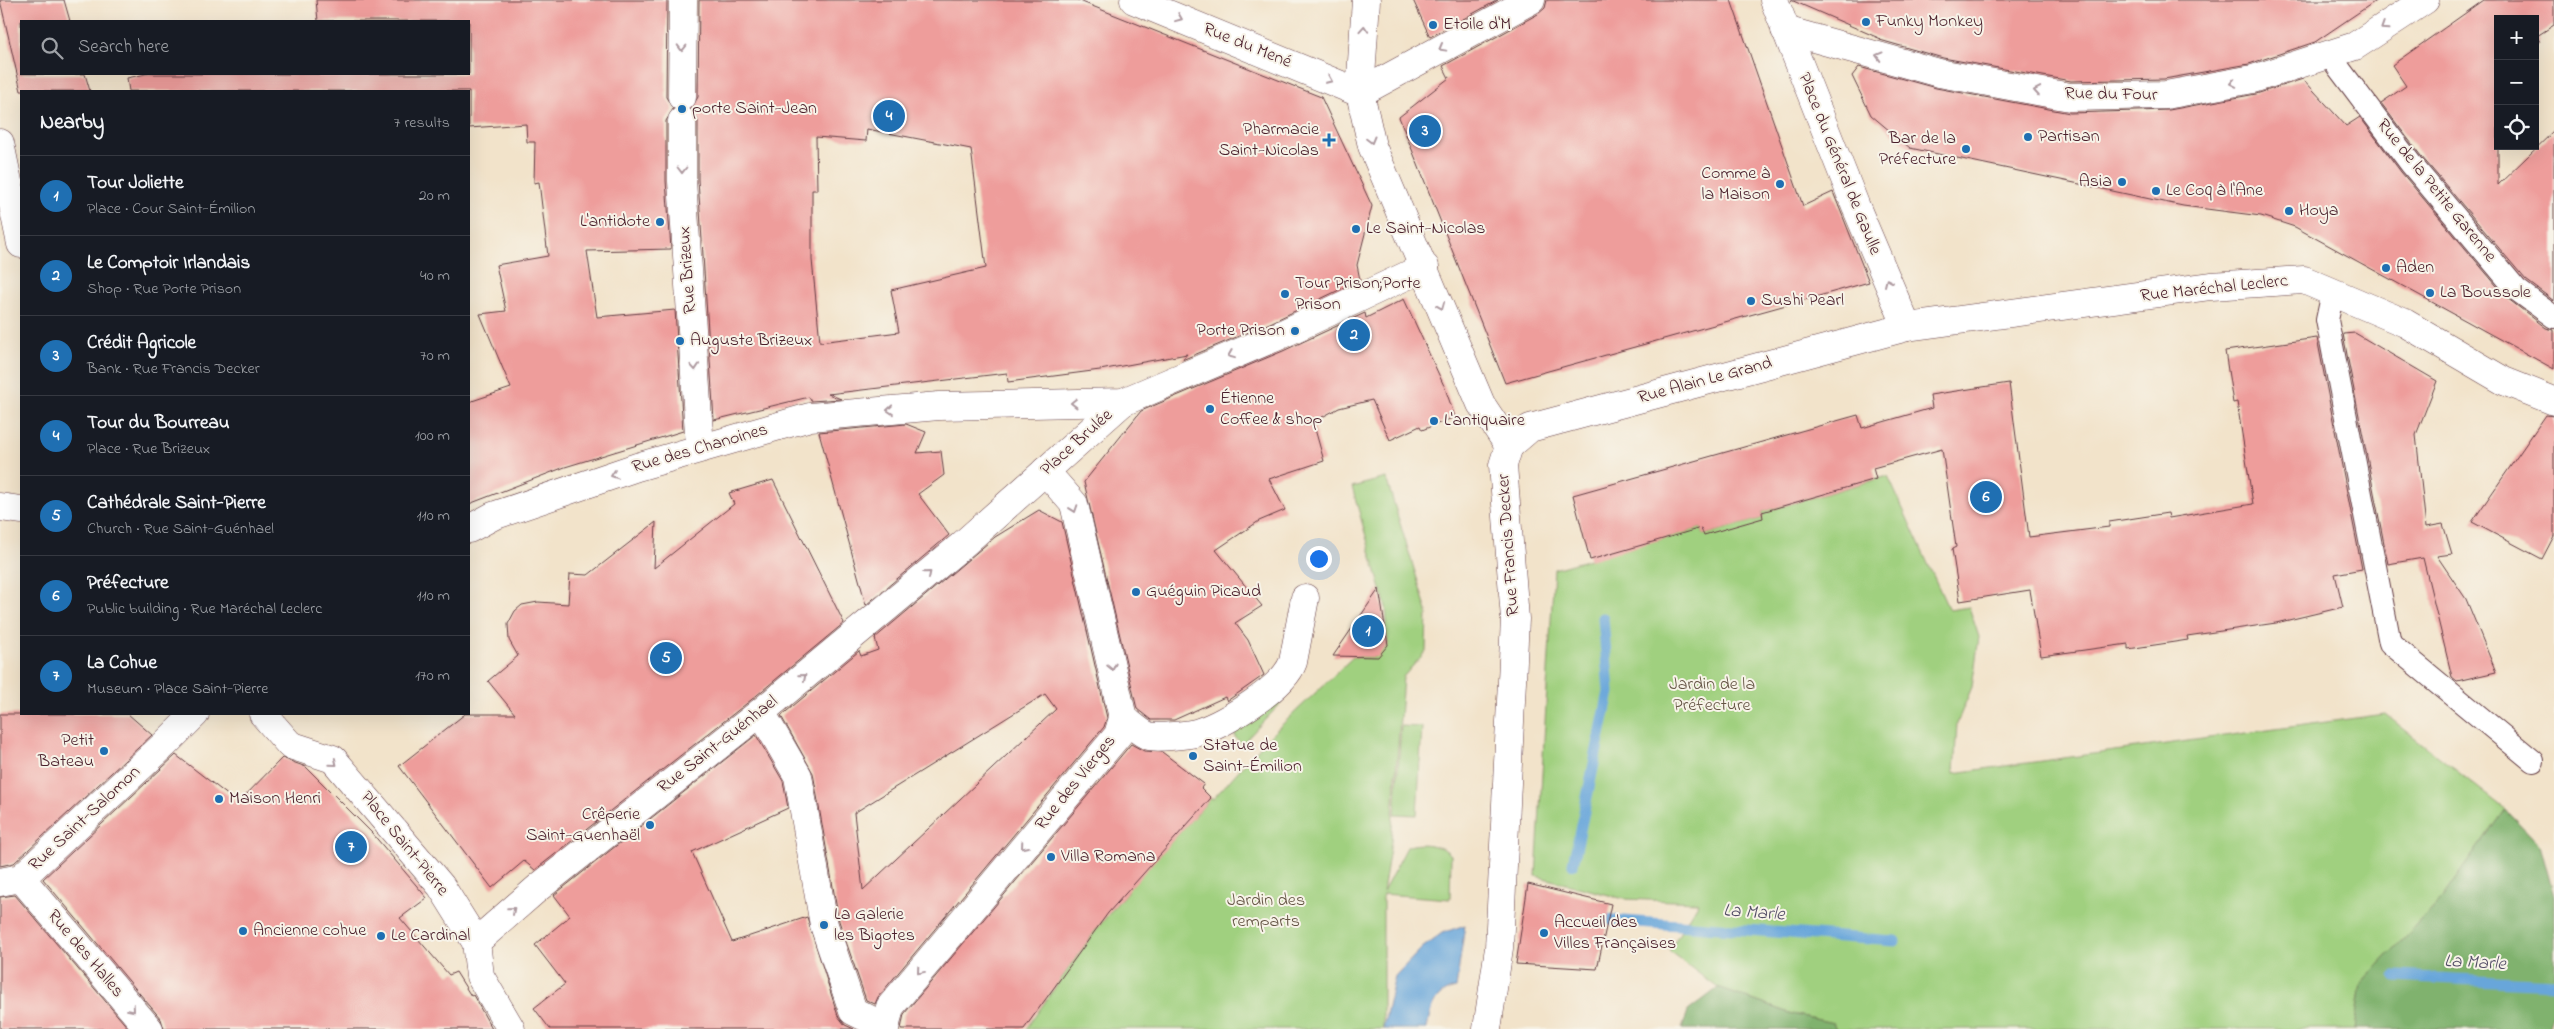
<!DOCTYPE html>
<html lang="en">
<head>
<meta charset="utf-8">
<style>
  :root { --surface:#171b24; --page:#20242c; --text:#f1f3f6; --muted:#9ea1a6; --line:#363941; --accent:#1f6fb2 }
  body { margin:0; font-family:"Indie Flower",sans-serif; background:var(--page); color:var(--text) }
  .controls { position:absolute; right:15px; top:15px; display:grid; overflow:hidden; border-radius:0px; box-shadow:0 5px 20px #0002 }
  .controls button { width:45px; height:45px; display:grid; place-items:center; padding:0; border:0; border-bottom:1px solid var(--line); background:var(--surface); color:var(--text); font:25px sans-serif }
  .you { position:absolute; left:1318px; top:558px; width:18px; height:18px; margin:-12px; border:4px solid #fff; border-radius:50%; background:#1a73e8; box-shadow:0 0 0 8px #1a73e833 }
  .badge { display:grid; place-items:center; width:32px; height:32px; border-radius:50%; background:var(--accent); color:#fff; font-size:16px; font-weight:700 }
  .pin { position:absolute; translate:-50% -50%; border:2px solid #fff; box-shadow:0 1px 5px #0006 }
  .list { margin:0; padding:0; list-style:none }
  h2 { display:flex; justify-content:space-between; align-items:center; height:65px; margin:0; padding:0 20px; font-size:21px }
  h2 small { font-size:16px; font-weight:400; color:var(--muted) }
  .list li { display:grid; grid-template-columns:32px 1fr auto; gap:15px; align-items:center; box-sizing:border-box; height:80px; padding:0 20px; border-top:1px solid var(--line) }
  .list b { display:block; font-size:19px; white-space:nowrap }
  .list p { margin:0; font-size:16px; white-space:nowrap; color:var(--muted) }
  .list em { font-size:16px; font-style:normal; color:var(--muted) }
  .icon { flex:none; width:28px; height:28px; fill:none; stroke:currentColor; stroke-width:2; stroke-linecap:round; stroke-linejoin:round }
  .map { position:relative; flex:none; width:2554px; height:1029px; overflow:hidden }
  .search { position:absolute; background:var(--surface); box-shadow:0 5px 20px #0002; left:20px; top:20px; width:450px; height:55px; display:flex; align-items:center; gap:12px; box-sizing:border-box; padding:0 18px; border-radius:0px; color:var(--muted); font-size:19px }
  .panel { position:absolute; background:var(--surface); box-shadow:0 5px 20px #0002; left:20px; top:90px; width:450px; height:625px; border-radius:0px }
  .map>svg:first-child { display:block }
  .green { fill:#a0d07f; stroke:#757855 }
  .forest { fill:#80b26e; stroke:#65684c }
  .water { fill:#68a6da; stroke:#596282 }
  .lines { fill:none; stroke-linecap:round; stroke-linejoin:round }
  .stream { stroke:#68a6da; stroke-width:11 }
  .building { fill:#ee9d9b; fill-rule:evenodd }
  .service-casing { stroke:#633c43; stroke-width:24 }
  .pedestrian-casing { stroke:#633c43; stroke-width:29 }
  .minor-casing { stroke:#633c43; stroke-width:29 }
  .tertiary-casing { stroke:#633c43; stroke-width:29 }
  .service { stroke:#fff; stroke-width:22 }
  .pedestrian { stroke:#fff; stroke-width:28 }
  .minor { stroke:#fff; stroke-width:28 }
  .tertiary { stroke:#fff; stroke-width:28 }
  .oneway { stroke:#ae9aa0 }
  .poi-dot { fill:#1f6fb2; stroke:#f7f3e8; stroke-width:2 }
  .labels { text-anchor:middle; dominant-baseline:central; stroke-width:4; stroke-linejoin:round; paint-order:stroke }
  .poi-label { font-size:18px; fill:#4a1f2b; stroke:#f7f3e8; text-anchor:start }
  .street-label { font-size:18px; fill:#4a1f2b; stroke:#f7f3e8 }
  .park-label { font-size:18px; fill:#645444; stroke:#f7f3e8 }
  .water-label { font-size:19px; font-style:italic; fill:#544e68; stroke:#f7f3e8 }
</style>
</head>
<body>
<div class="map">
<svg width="2554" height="1029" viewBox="0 0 2554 1029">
  <rect width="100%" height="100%" fill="#f7f3e8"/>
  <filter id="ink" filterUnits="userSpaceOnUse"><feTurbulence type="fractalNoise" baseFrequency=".02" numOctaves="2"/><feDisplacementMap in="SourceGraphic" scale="10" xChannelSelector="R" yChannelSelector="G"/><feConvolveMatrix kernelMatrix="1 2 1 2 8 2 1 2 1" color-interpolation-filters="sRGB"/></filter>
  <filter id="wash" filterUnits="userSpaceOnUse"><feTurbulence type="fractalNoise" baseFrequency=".0096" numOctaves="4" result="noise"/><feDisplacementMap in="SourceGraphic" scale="20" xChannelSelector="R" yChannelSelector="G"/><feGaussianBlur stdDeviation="1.12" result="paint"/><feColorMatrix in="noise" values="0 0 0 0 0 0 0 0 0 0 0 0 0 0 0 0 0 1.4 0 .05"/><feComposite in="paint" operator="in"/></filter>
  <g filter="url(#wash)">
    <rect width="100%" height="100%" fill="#f2e3ca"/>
    <g class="green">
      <path d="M1888 476 1949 610 1969 607 1979 637 1972 687 1957 723 1954 773 2385 714 2505 809 2442 898 2361 984 2354 1029H1836L1833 1023 1792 1014 1718 988 1669 951 1698 902 1624 899 1536 876 1554 569 1701 528 1704 535 1763 518 1762 512Z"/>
      <path d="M1386 478 1427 611 1426 651 1403 677 1391 842 1383 892 1407 847C1419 841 1443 845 1451 855L1450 899 1383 894V1029H1026L1095 931 1134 883 1211 798 1213 799 1267 739 1353 657H1375L1388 645 1385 624H1387L1386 607 1352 487Z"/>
      <path d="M1280 697 1283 701 1242 744 1235 737V729Z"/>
      <path d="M1401 726 1422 727 1417 815 1395 814Z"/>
    </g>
    <g class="forest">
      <path d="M2505 809 2540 845 2554 896V1014L2549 1029H2354L2361 984 2442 898Z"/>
      <path d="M1718 988 1792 1014 1833 1023 1836 1029H1682L1688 1011Z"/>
    </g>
    <path class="water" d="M1465 925 1456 988C1434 992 1430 1010 1427 1029H1383L1395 976 1422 948 1442 933Z"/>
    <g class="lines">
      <g class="stream">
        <path d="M1573 864 1609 692 1603 618"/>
        <path d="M1610 920 1895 941"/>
        <path d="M2395 976 2554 984"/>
      </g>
    </g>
    <g id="blocks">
      <g class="building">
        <path d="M0 0H64L70 21H21V74H85L90 91H21Z"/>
        <path d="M316 0H667L666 97 673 109 666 121V181L671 249 587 251 597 317 675 310 683 431 565 467 469 504V402L511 388 480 314 506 311 496 265 548 256 539 182 534 183 535 142H527L526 124 469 128V91H129L127 78 146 74H469V21H318Z"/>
        <path d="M699 0H1077L1321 97 1372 206 1357 265 1360 280 1270 323 1182 360 1187 354 1100 370 1008 382 1007 373 828 394 841 399 811 401 809 397 714 420 698 180V121L691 109 698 97ZM867 129 971 149 986 268 891 290 899 332 820 342 812 260V190H817L816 137 866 141Z"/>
        <path d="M1413 0H1498L1430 37Z"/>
        <path d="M1547 0H1731L1803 206 1833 192 1869 282 1505 383 1399 117 1449 78 1443 66 1538 14 1545 8Z"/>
        <path d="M1791 0H2377L2315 42 2249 64 2164 79 2071 81 1943 58 1880 40 1881 39Z"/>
        <path d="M2484 0H2554V25L2537 36 2540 42 2535 45V19H2498V185L2554 131V301L2526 280 2421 156 2381 103 2406 86 2392 65Z"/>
        <path d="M1859 67 1936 88 2070 113 2169 110 2256 94 2303 79 2346 126 2360 117 2401 172 2507 298 2546 328 2554 330V369L2295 227 2261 216 2183 206 1910 148 1871 115 1852 76Z"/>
        <path d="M1404 299 1445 388 1455 417 1422 430 1420 426 1390 440 1372 400 1339 408 1313 422 1324 461 1269 479 1285 510 1259 521 1216 550 1262 606 1235 623 1248 640 1264 675 1227 701 1225 697 1174 720H1151L1137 709 1084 482 1141 411 1283 351 1365 313 1366 318Z"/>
        <path d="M2355 333 2437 381 2416 435 2426 527 2443 524 2452 554 2437 556 2466 599 2496 672 2457 681 2452 677 2423 558 2388 564 2343 334Z"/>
        <path d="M2317 338 2362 569 2335 574 2343 607 2276 623 2187 636 2188 640 2128 649V644L2041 656 2030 590 1960 601 1952 549 1956 547 1942 449 1873 468 1876 479 1762 512 1763 518 1704 535 1701 528 1590 560 1573 495 1858 415 1862 428 1932 408 1930 395 2009 383 2029 537 2109 527V522L2168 513 2169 518 2253 504 2237 402 2233 403 2225 351Z"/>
        <path d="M2546 415 2554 416V536L2542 559 2472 522Z"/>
        <path d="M906 424 926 432 917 453 941 451 944 475 918 494 949 535 866 605 819 432Z"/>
        <path d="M773 480 844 623 751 700 535 870 524 861 492 888 399 766 465 714H515L488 681 518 656 509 640 508 624 515 611 522 605 538 602 568 604 570 574 588 575 656 522 654 568 734 504 729 493Z"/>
        <path d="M1039 510 1062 522 1107 718 1104 727 878 997 875 1004 866 1000 839 921 813 773 781 716 859 651 861 656 878 650 875 638 995 537ZM1045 694 1056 709 863 890 854 813Z"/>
        <path d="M1379 589 1388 645 1378 657 1333 656Z"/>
        <path d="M0 714H128L152 735 14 863 0 866Z"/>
        <path d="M756 735 783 781 788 808 692 852 732 942 807 917 838 1016 845 1025 854 1029H550L534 1008 565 984 535 945 570 916 554 895Z"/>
        <path d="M1131 744 1144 751 1162 752 1204 784 1201 788 1211 798 1108 913 1024 1029H901L904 1014Z"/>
        <path d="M176 755 238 803 282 758 306 767 372 833 427 898 400 918 449 975 456 972 471 996 473 995 492 1029H164L161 1019 43 879Z"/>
        <path d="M1528 884 1611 904 1597 969 1516 964Z"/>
        <path d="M15 895 129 1029H0V897Z"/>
      </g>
    </g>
  </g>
  <g filter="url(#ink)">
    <use href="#blocks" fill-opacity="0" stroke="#633c43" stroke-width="1"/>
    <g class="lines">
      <g class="service-casing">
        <g id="service">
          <path d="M2329 55 2411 164 2517 290 2554 317"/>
          <path d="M2333 292 2327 320 2390 643 2533 761"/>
        </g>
      </g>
      <g class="pedestrian-casing">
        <g id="pedestrian">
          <path d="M761 712 798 776 824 925 853 1011 885 1027"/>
          <path d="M263 714 290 745 333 759 441 886 476 942 480 976 511 1029"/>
          <path d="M21 878 149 1029"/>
          <path d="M0 882 21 878 165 744 195 714"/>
          <path d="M476 942 539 887 761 712 961 546 1123 402"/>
          <path d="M885 1029 890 1007 1118 735 1123 718 1074 504 1045 471"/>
        </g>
      </g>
      <g class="minor-casing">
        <g id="minor">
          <path d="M1774 0 1856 207 1907 327"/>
          <path d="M1785 30 1939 73 2070 97 2166 95 2253 79 2355 46 2425 0"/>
          <path d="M1360 93 1531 0"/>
          <path d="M1360 93 1366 0"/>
          <path d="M682 97 683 0"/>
          <path d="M682 121V181L700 448"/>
          <path d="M0 143 21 244"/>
          <path d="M0 507 21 510"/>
          <path d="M469 529 493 516 637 467 810 417 939 406 1123 402 1276 337 1425 267"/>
          <path d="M1123 718C1130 723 1141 734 1149 736 1157 738 1191 735 1199 732 1224 724 1284 688 1293 662L1305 598"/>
        </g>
      </g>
      <g class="tertiary-casing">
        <g id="tertiary">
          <path d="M1134 0 1360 93 1372 146 1481 404 1509 446"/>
          <path d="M1509 446 1530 428 1907 327 2211 286 2304 280 2405 323 2504 381 2554 401"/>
          <path d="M1487 1029 1499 948 1515 619 1503 465 1509 446"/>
        </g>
      </g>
      <use href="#service" class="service"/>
      <use href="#pedestrian" class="pedestrian"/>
      <use href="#minor" class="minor"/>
      <use href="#tertiary" class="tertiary"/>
    </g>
    <defs><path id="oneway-chevron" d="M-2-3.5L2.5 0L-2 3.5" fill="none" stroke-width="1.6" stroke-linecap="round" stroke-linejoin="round" transform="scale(1.25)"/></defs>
    <g class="oneway">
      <use href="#oneway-chevron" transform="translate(1179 18) rotate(22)"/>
      <use href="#oneway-chevron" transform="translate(2384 27) rotate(147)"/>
      <use href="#oneway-chevron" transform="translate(1364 29) rotate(-86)"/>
      <use href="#oneway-chevron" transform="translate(682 48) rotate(91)"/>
      <use href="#oneway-chevron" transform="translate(1442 48) rotate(151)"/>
      <use href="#oneway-chevron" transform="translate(1879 56) rotate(-165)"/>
      <use href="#oneway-chevron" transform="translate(1329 80) rotate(23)"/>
      <use href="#oneway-chevron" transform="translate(2233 83) rotate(169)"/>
      <use href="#oneway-chevron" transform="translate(2037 91) rotate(-170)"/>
      <use href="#oneway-chevron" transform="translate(1371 140) rotate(75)"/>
      <use href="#oneway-chevron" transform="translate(682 170) rotate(90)"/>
      <use href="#oneway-chevron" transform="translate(1888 282) rotate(-114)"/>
      <use href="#oneway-chevron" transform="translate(1441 306) rotate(68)"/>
      <use href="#oneway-chevron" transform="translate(1231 355) rotate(158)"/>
      <use href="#oneway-chevron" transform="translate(695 367) rotate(86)"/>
      <use href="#oneway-chevron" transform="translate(1074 403) rotate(179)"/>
      <use href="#oneway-chevron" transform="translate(890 410) rotate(175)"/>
      <use href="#oneway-chevron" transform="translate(614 475) rotate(161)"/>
      <use href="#oneway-chevron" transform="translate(1074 509) rotate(71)"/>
      <use href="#oneway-chevron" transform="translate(928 574) rotate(-40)"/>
      <use href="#oneway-chevron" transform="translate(1112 667) rotate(77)"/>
      <use href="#oneway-chevron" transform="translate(803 677) rotate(-40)"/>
      <use href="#oneway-chevron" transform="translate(334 763) rotate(39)"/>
      <use href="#oneway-chevron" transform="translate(1024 846) rotate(130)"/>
      <use href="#oneway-chevron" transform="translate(512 910) rotate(-41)"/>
      <use href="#oneway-chevron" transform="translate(920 971) rotate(130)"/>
      <use href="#oneway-chevron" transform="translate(132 1009) rotate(50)"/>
    </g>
  </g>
  <g class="poi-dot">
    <circle cx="1866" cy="22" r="5"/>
    <circle cx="1433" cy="25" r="5"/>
    <circle cx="682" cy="109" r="5"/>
    <circle cx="2028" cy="137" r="5"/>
    <path d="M1326.5 132.5h5v5h5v5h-5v5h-5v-5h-5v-5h5z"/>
    <circle cx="1966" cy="149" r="5"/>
    <circle cx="2122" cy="182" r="5"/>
    <circle cx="1780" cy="184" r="5"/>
    <circle cx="2156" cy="191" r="5"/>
    <circle cx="2289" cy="211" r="5"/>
    <circle cx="660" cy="222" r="5"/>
    <circle cx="1356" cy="229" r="5"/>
    <circle cx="2386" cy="268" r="5"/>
    <circle cx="2430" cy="293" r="5"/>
    <circle cx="1285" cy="294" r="5"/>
    <circle cx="1751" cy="301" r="5"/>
    <circle cx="1295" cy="331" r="5"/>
    <circle cx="680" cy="341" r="5"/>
    <circle cx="1210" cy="409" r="5"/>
    <circle cx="1434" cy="421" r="5"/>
    <circle cx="1136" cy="592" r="5"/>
    <circle cx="104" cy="751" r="5"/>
    <circle cx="1193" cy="756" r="5"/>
    <circle cx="219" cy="799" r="5"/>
    <circle cx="650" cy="825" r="5"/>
    <circle cx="1051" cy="857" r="5"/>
    <circle cx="824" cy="925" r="5"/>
    <circle cx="243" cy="931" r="5"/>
    <circle cx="1544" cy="933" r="5"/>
    <circle cx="381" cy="936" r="5"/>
  </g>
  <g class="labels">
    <g class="poi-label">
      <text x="1876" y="22">Funky Monkey</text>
      <text x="1443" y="25">Etoile d'M</text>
      <text x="692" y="109">porte Saint-Jean</text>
      <text x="1319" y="130" text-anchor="end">Pharmacie<tspan x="1319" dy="21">Saint-Nicolas</tspan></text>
      <text x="2038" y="137">Partisan</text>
      <text x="1956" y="139" text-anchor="end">Bar de la<tspan x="1956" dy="21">Préfecture</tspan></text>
      <text x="1770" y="174" text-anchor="end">Comme à<tspan x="1770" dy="21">la Maison</tspan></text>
      <text x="2112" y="182" text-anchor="end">Asia</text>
      <text x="2166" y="191">Le Coq à l'Ane</text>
      <text x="2299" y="211">Hoya</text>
      <text x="650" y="222" text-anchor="end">L'antidote</text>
      <text x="1366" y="229">Le Saint-Nicolas</text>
      <text x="2396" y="268">Aden</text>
      <text x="1295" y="284">Tour Prison;Porte<tspan x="1295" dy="21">Prison</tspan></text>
      <text x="2440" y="293">La Boussole</text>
      <text x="1761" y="301">Sushi Pearl</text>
      <text x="1285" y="331" text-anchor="end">Porte Prison</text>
      <text x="690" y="341">Auguste Brizeux</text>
      <text x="1220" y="399">Étienne<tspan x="1220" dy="21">Coffee &amp; shop</tspan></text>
      <text x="1444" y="421">L'antiquaire</text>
      <text x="1146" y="592">Guéguin Picaud</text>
      <text x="94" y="741" text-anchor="end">Petit<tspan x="94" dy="21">Bateau</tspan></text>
      <text x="1203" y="746">Statue de<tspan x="1203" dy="21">Saint-Émilion</tspan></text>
      <text x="229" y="799">Maison Henri</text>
      <text x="640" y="815" text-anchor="end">Crêperie<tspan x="640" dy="21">Saint-Guenhaël</tspan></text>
      <text x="1061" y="857">Villa Romana</text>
      <text x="834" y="915">La Galerie<tspan x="834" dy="21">les Bigotes</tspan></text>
      <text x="1554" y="923">Accueil des<tspan x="1554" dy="21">Villes Françaises</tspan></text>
      <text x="253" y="931">Ancienne cohue</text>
      <text x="391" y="936">Le Cardinal</text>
    </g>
    <g class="street-label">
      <text transform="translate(1247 46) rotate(22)">Rue du Mené</text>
      <text transform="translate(2111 95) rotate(1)">Rue du Four</text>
      <text transform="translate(1839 164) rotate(68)">Place du Général de Gaulle</text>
      <text transform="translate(2436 191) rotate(51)">Rue de la Petite Garenne</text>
      <text transform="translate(688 270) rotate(-94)">Rue Brizeux</text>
      <text transform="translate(2214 289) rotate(-6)">Rue Maréchal Leclerc</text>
      <text transform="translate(1705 381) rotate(-15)">Rue Alain Le Grand</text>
      <text transform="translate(1077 443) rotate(-42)">Place Brulée</text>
      <text transform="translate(700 449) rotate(-16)">Rue des Chanoines</text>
      <text transform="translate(1509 545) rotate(-94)">Rue Francis Decker</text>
      <text transform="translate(718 745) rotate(-38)">Rue Saint-Guénhael</text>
      <text transform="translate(1076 783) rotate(-51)">Rue des Vierges</text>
      <text transform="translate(85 819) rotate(-43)">Rue Saint-Salomon</text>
      <text transform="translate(404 844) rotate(51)">Place Saint-Pierre</text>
      <text transform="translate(85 954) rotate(50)">Rue des Halles</text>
    </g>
    <g class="park-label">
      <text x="1712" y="685">Jardin de la<tspan x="1712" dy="21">Préfecture</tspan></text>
      <text x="1266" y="901">Jardin des<tspan x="1266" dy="21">remparts</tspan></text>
    </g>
    <g class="water-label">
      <text transform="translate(1754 913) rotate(4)">La Marle</text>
      <text transform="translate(2475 963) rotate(3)">La Marle</text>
    </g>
  </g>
</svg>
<div class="controls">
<button>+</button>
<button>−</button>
<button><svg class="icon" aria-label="locate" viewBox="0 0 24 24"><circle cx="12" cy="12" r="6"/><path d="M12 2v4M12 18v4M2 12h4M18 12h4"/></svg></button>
</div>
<div class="you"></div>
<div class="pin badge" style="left:1368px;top:631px">1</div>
<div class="pin badge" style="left:1354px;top:335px">2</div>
<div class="pin badge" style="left:1425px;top:131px">3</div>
<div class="pin badge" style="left:889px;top:116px">4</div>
<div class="pin badge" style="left:666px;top:658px">5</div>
<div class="pin badge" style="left:1986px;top:497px">6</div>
<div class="pin badge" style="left:351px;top:847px">7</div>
<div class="search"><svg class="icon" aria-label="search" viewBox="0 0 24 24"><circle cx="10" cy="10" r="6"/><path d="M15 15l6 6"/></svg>Search here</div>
<section class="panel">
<h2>Nearby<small>7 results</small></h2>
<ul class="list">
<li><span class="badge">1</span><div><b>Tour Joliette</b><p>Place · Cour Saint-Émilion</p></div><em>20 m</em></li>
<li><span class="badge">2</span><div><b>Le Comptoir Irlandais</b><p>Shop · Rue Porte Prison</p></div><em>40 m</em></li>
<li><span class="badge">3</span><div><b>Crédit Agricole</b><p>Bank · Rue Francis Decker</p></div><em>70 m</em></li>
<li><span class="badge">4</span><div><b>Tour du Bourreau</b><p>Place · Rue Brizeux</p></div><em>100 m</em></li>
<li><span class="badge">5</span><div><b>Cathédrale Saint-Pierre</b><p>Church · Rue Saint-Guénhael</p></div><em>110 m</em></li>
<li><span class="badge">6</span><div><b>Préfecture</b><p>Public building · Rue Maréchal Leclerc</p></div><em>110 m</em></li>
<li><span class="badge">7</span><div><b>La Cohue</b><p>Museum · Place Saint-Pierre</p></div><em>170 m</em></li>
</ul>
</section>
</div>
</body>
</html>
